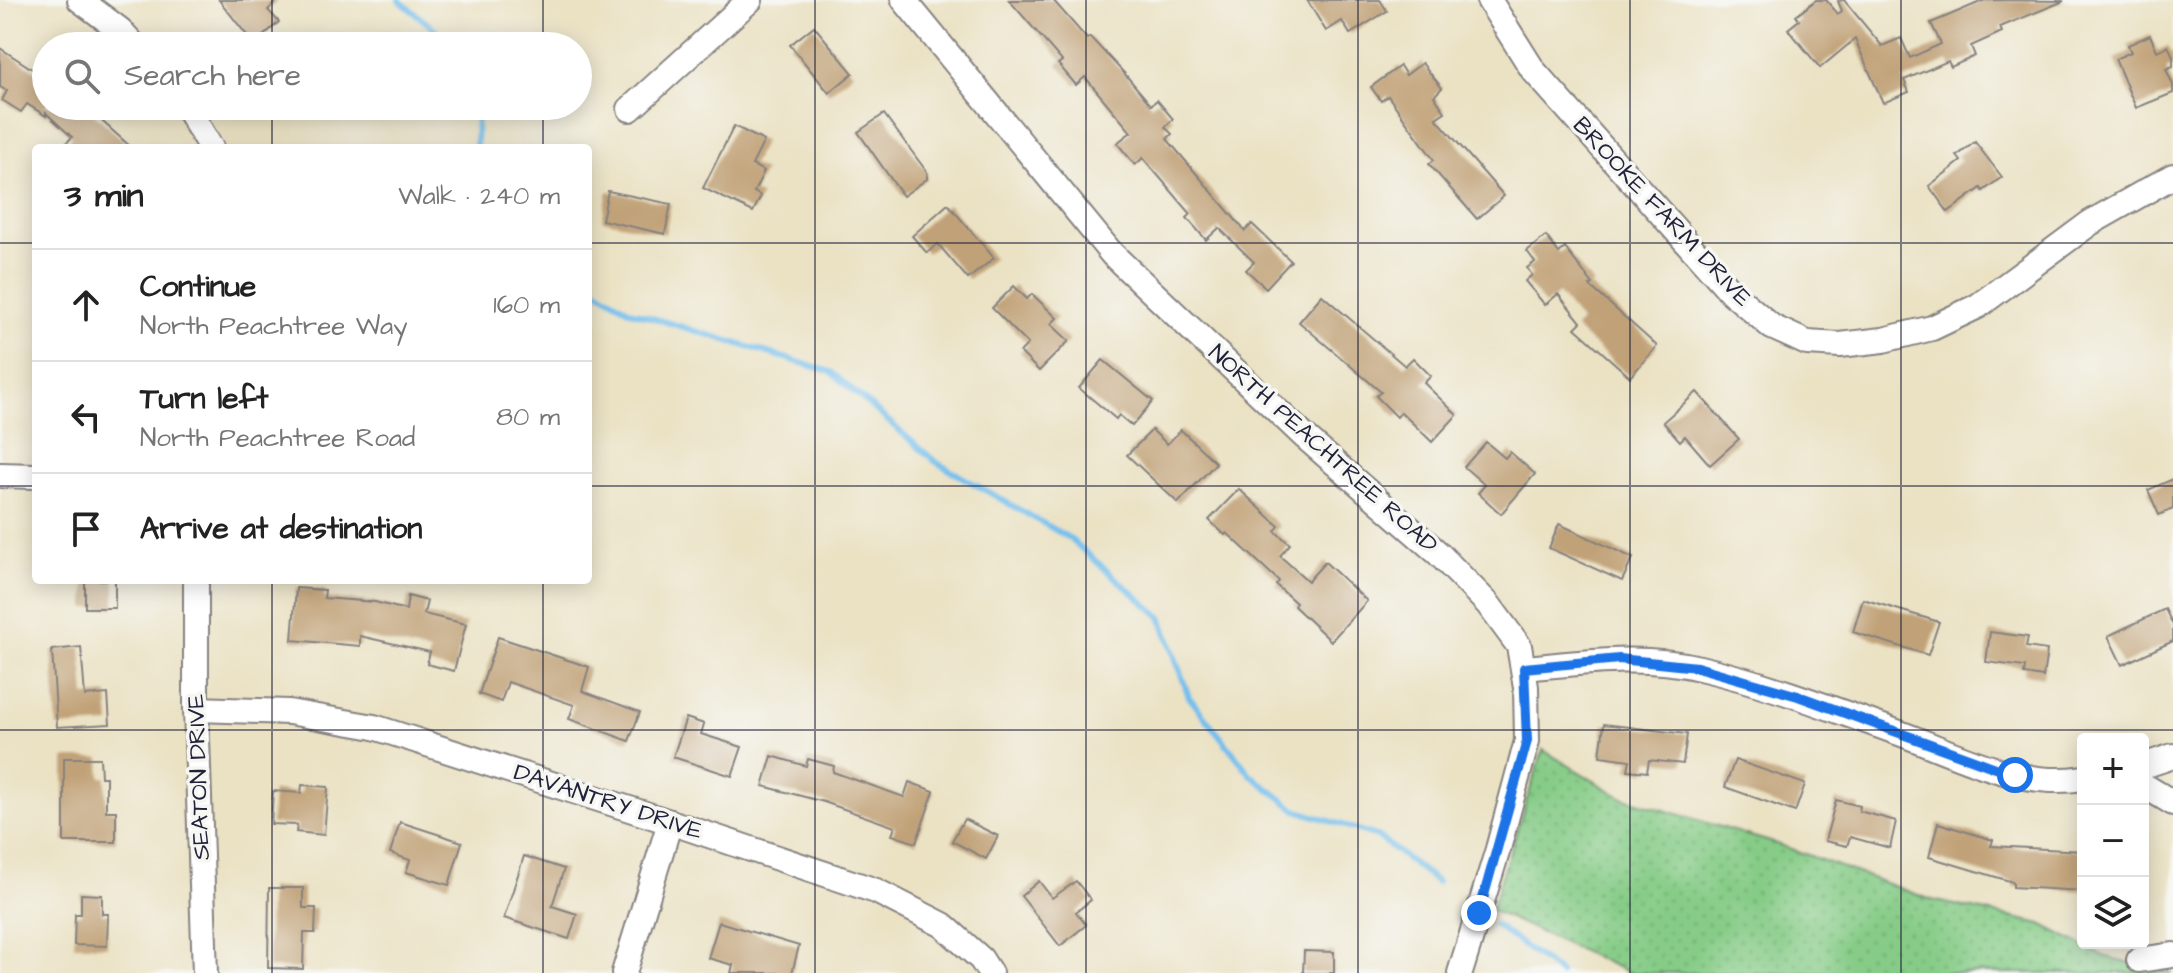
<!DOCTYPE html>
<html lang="en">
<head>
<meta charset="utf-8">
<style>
  :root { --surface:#fff; --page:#f6f6f6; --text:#222; --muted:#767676; --line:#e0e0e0 }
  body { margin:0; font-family:"Architects Daughter",sans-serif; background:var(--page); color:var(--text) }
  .controls { position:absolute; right:24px; bottom:24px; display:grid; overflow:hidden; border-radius:8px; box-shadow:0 4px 20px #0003 }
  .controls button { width:72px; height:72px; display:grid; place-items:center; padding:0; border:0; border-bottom:2px solid var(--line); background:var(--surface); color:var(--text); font:40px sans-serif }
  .stop { position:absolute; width:24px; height:24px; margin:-18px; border:6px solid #1a73e8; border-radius:50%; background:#fff }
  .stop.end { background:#1a73e8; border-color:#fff; box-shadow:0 2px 8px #0008 }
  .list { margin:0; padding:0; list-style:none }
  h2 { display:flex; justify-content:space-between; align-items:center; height:104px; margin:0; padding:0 32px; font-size:34px }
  h2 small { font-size:26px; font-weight:400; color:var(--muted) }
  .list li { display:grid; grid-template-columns:52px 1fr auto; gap:24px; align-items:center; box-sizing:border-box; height:112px; padding:0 32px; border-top:2px solid var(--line) }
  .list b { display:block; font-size:30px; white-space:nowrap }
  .list p { margin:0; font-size:26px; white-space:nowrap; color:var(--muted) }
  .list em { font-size:26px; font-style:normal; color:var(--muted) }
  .icon { flex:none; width:44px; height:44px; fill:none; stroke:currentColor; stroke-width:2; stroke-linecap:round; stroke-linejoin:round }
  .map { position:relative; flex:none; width:2173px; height:973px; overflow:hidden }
  .search { position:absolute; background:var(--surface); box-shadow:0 4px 20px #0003; left:32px; top:32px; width:560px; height:88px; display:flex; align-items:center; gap:20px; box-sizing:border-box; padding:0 28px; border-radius:44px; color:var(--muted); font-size:30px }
  .panel { position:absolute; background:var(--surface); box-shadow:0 4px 20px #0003; left:32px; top:144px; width:560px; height:440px; border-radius:8px }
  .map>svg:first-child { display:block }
  .grass { fill:url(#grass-dots); stroke:#547761; stroke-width:2 }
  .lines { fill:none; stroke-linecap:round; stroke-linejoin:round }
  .stream { stroke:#73bfed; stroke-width:6 }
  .building { fill:#c1a278 }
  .minor-casing { stroke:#868280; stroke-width:28 }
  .minor { stroke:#fff; stroke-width:24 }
  .route { stroke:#1a73e8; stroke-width:10 }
  .grid { fill:none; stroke:#22223b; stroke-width:2; stroke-opacity:0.55 }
  .labels { text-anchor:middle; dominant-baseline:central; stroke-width:7; stroke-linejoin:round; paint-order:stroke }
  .street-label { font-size:24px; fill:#22223b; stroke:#f6f6f2 }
</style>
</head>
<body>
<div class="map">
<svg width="2173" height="973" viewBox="0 0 2173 973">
  <defs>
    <pattern id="grass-dots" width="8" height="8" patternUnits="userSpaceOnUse" patternTransform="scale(2)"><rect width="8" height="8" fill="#86cc87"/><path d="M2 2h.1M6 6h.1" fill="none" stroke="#73af75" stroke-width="1.8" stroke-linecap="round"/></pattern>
  </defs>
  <rect width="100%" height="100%" fill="#f6f6f2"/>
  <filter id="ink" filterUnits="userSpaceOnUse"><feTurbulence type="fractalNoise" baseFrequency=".0125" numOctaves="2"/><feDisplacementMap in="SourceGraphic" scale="16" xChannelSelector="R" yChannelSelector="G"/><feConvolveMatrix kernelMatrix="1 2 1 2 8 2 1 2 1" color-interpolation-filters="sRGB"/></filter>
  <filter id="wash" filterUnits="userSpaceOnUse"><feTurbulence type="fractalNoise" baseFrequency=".006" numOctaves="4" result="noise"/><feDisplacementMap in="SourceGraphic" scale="32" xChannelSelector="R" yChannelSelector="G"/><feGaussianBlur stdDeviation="1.8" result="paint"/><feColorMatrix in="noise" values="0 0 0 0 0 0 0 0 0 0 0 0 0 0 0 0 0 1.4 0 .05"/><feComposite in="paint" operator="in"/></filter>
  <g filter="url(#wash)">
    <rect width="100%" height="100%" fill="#ebe2c4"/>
    <path class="grass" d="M1543 750 1621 797 1777 844 1932 900 2041 924 2103 956 2173 973H1630L1491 910Z"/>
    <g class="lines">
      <g class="stream">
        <path d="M399 0 455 46"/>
        <path d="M476 148 477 106"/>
        <path d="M588 284 630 311 831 372 936 462 1069 538 1161 617 1189 697 1251 775 1296 810 1377 836 1437 882"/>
        <path d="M1495 925 1560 973"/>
      </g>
    </g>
    <g id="blocks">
      <g class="building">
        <path d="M219 0H278L268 10 279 22 254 44Z"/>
        <path d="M1009 0H1053L1087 39 1090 37 1124 73 1151 105 1157 100 1173 119 1165 127 1172 134 1167 139 1245 231 1252 224 1291 261 1266 288 1246 270 1254 262 1219 228 1206 240 1187 218 1191 214 1143 158 1135 165 1117 143 1131 132 1085 77 1076 85 1058 64 1062 61Z"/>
        <path d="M1307 0H1380L1387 11 1350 34 1342 21 1326 31Z"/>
        <path d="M1816 0H1826L1838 14 1842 11 1838 1 1844 0 1882 46 1901 38 1910 58 1941 44 1931 23 1985 0 2064 1 2000 27 2002 32 1971 46 1975 56 1951 67 1948 61 1904 80 1909 92 1883 103 1855 39 1820 68 1788 29 1799 20 1796 16Z"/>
        <path d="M814 26 853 73 829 93 790 45Z"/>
        <path d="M2150 35 2157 51 2168 46 2173 56V66L2166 69 2173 85V93L2136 108 2115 59 2131 52 2128 45Z"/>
        <path d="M0 48 46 78V106H85L132 148H62L72 137 46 113V116L27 104 21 112 2 100 7 91 0 87Z"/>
        <path d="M1422 63 1442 88 1434 96 1445 112 1436 118 1504 196 1477 219 1429 164 1434 160 1388 96 1381 101 1371 87 1400 66 1406 75Z"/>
        <path d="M884 114 927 172V179L903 196 858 132Z"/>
        <path d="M734 126 764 141 752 165 764 171 754 192 761 196 753 212 703 188Z"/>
        <path d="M1975 142 2002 177 1983 191 1981 188 1948 212 1929 186 1961 161 1957 156Z"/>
        <path d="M608 191 671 204 665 234 602 220Z"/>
        <path d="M948 204 994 258 968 279 938 244 927 253 912 236Z"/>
        <path d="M1546 236 1559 253 1565 248 1593 284 1590 286 1657 346 1630 377 1575 328 1581 322 1558 294 1545 305 1525 281 1532 275 1527 268 1535 262 1527 251Z"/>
        <path d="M1014 286 1027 299 1032 294 1057 318 1051 324 1069 341 1039 371 1020 352 1028 344 992 308Z"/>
        <path d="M1322 295 1405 366 1413 358 1431 376 1424 383 1457 415 1432 442 1401 412 1397 417 1376 396 1381 392 1299 322Z"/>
        <path d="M1103 360 1153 401 1132 426 1119 415 1116 419 1079 388Z"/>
        <path d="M1697 392 1739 439 1710 465 1685 436 1680 441 1663 422Z"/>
        <path d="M1152 430 1167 444 1181 430 1216 463 1178 503 1127 455Z"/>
        <path d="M1486 442 1505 458 1510 452 1535 474 1501 514 1478 493 1485 485 1464 467Z"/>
        <path d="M2173 479V509L2159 515 2148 490Z"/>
        <path d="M1239 489 1279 526 1275 531 1290 544 1280 556 1308 581 1325 562 1367 601 1331 641 1294 606 1296 603 1276 585 1279 581 1227 533 1225 535 1209 520Z"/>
        <path d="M1559 524 1633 558 1622 581 1549 548Z"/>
        <rect x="85" y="580" width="30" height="28"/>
        <path d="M296 588 325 590 324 598 375 602 406 610 408 596 427 601 424 614 466 624 454 671 427 664 430 652 360 636V646L292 640Z"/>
        <path d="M1863 599 1939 622 1928 655 1853 632Z"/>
        <path d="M2165 609 2173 625V641L2122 665 2108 636Z"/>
        <path d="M1990 632 2028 637 2026 647 2047 650 2043 677 2024 674 2025 667 1986 662Z"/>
        <path d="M498 637 589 667 582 691 640 712 629 741 569 719 574 705 508 682 501 702 479 694Z"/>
        <path d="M81 647 85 696 108 694 110 724 57 727 52 650Z"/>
        <path d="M686 718 704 724 701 734 742 747 732 776 673 757Z"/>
        <path d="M1604 724 1687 734 1683 764 1649 760 1647 772 1628 770 1630 760 1600 756Z"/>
        <path d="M772 756 806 766 808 759 834 766 833 772 904 797 909 782 934 791 916 843 892 835 895 827 824 802 763 786Z"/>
        <path d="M64 758H100L101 777H106V811H116V842H64Z"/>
        <path d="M1735 760 1805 784 1795 812 1725 787Z"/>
        <path d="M302 785 328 787 324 835 296 832 297 825 271 824 273 791 301 793Z"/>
        <path d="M1836 800 1860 806 1859 811 1896 821 1890 848 1850 837 1847 846 1825 841Z"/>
        <path d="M964 819 998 836 986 859 952 841Z"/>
        <path d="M400 822 462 842 449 885 406 872 410 860 390 853Z"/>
        <path d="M1938 823 1993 840 1991 846 2083 851V891L2013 887V882L1929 857Z"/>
        <path d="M524 856 564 869 552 906 577 914 569 939 504 918Z"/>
        <path d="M1039 881 1052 898 1076 881 1091 900 1076 912 1086 925 1060 946 1021 896Z"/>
        <path d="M269 888H303V908H316L315 933H304L303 969 268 968Z"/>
        <path d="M81 894 102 895V914H108L107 946 74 945 75 914H81Z"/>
        <path d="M719 922 799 946 792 973H731L733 965 708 958Z"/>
        <path d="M1304 951 1334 952V973H1303Z"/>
      </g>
    </g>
  </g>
  <g filter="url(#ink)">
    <use href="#blocks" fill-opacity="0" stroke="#868280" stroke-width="2"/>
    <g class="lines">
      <g class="minor-casing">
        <g id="minor">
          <path d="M80 0 120 30 135 46"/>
          <path d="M904 0 1112 254 1305 437 1439 554 1488 604 1519 646 1526 687 1527 741 1498 849 1460 973"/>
          <path d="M1489 0 1533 70 1731 292 1772 327 1807 343 1840 345 1883 340 1932 328 1978 306 2090 223 2173 176"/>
          <path d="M186 106 211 148"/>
          <path d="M630 109 750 0"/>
          <path d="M0 475 36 476"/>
          <path d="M196 580V709L205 973"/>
          <path d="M1524 668C1582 663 1641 654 1700 668 1769 684 1835 710 1902 734 1958 755 2022 789 2083 778"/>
          <path d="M196 709 289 712 374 727 670 822 876 891 943 925 981 959 990 973"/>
          <path d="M2143 766 2173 756"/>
          <path d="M2143 785 2173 803"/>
          <path d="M2139 960 2173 955"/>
          <path d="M624 973 670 822"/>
        </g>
      </g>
      <use href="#minor" class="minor"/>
    </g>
  </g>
  <g class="lines" filter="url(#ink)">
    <path class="route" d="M1479 913 1527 741 1524 668 1619 659 1697 667 1798 696 2015 775"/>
  </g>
  <path class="grid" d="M272 0V46M543 0V46M815 0V973M1086 0V973M1358 0V973M1630 0V973M1901 0V973M272 106V148M543 106V148M0 243H36M588 243H2173M0 486H36M588 486H2173M272 580V973M543 580V973M0 730H2173"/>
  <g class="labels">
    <g class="street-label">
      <text transform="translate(1662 212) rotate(47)">BROOKE FARM DRIVE</text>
      <text transform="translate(1323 449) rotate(42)">NORTH PEACHTREE ROAD</text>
      <text transform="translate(199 777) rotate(-92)">SEATON DRIVE</text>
      <text transform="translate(608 802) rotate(18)">DAVANTRY DRIVE</text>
    </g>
  </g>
</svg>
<div class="controls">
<button>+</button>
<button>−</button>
<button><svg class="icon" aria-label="layers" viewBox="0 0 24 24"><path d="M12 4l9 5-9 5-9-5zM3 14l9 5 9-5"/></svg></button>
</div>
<div class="stop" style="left:2015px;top:775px"></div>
<div class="stop end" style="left:1479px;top:913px"></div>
<div class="search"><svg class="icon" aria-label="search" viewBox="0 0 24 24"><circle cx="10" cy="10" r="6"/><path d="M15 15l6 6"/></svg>Search here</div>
<section class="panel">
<h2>3 min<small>Walk · 240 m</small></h2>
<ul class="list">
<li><svg class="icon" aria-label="ahead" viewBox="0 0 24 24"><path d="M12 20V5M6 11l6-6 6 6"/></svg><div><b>Continue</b><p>North Peachtree Way</p></div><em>160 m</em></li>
<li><svg class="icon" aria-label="left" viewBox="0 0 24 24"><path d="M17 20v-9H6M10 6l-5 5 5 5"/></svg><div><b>Turn left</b><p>North Peachtree Road</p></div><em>80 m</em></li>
<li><svg class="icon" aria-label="arrive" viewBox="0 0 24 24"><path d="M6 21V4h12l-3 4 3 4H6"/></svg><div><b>Arrive at destination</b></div></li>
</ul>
</section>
</div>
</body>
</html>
